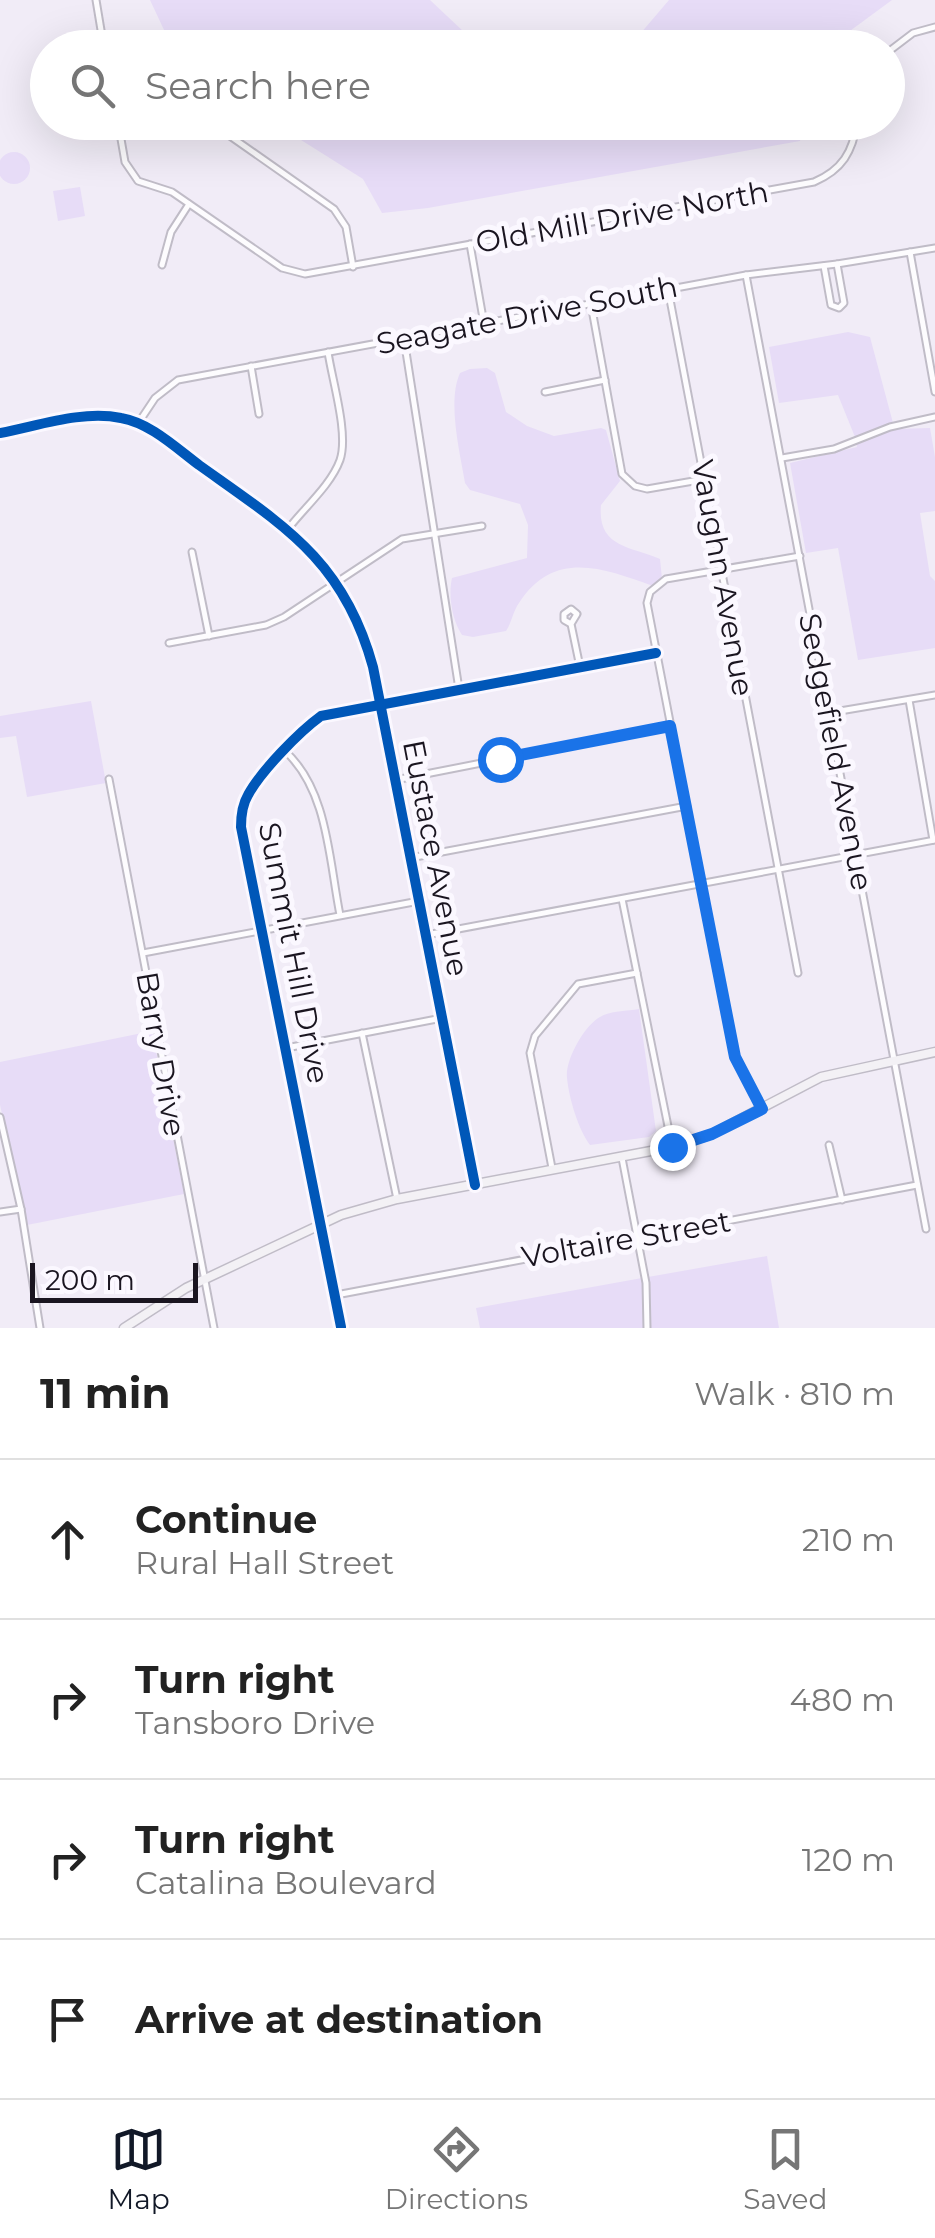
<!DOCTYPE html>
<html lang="en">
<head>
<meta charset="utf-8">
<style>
  :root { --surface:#fff; --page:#f6f6f6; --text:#222; --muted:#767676; --line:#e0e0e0; --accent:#111827 }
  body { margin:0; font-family:Montserrat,sans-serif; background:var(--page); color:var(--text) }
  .scale { position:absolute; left:30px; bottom:25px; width:168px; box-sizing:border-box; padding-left:10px; border:5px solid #1a1520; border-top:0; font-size:28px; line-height:35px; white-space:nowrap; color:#1a1520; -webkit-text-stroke:8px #fbf8ff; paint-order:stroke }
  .stop { position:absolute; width:30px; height:30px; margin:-22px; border:8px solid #1a73e8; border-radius:50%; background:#fff }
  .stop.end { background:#1a73e8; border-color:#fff; box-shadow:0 2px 10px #0008 }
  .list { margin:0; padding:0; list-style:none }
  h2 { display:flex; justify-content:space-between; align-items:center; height:130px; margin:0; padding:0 40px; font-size:42px }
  h2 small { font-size:32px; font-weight:400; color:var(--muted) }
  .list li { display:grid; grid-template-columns:65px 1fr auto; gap:30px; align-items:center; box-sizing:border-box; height:160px; padding:0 40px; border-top:2px solid var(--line) }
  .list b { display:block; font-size:38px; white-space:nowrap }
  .list p { margin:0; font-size:32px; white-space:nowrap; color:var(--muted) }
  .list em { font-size:32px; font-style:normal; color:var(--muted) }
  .icon { flex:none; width:55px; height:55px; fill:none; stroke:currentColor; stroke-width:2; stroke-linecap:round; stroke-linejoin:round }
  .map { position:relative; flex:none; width:935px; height:1328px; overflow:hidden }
  .search { position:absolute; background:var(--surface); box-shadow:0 10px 40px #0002; left:30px; right:30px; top:30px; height:110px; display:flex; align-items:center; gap:25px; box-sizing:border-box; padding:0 35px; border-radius:55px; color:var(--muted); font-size:38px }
  .sheet { height:770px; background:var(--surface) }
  nav { display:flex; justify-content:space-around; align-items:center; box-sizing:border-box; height:140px; border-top:2px solid var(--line); background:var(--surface); font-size:28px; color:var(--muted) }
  nav a { display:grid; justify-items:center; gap:5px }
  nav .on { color:var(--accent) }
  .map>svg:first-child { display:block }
  .green { fill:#e7dcf7 }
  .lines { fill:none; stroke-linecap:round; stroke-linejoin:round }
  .street-casing { stroke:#c0bcc7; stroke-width:9 }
  .secondary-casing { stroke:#c0bcc7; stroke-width:11 }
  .street { stroke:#fdfcfe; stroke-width:5 }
  .secondary { stroke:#f3f1f5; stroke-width:8 }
  .cycleway-casing { stroke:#fbf8ff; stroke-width:16 }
  .cycleway { stroke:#0057b8; stroke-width:10 }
  .route { stroke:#1a73e8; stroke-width:12 }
  .labels { text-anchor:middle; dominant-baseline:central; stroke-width:10; stroke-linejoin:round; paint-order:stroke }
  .street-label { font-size:30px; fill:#1a1520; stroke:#fbf8ff }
</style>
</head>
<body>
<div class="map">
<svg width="935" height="1328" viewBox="0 0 935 1328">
  <rect width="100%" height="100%" fill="#f1ecf7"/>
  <g class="green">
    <path d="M150 0H430L464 32 522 47H172Z"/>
    <path d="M669 0H892L839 39 835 47H614L640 34Z"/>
    <path d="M274 123H804L800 141 428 208 382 213 363 179Z"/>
    <circle cx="14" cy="168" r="16"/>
    <path d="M80 187 85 216 58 221 53 191Z"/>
    <path d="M848 332 870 337 893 423 855 437 838 395 779 403 769 347Z"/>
    <path d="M487 368 495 373 506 412 527 426 554 436 601 428 606 430 620 481 601 505C597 547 629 546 660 559L662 579 653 586C603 568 554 549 519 603 513 611 512 622 506 631L473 637 462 635C452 620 448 595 452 578L527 558 528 525 520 504 470 490 465 483C460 452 447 402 460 373L470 369Z"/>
    <path d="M930 428 935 457V511L920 513 930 576 935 581V648L858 660 838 548 806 553 790 463 857 447 856 443 895 429Z"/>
    <path d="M91 701 106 783 27 797 16 736 0 738V716Z"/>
    <path d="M639 1009 656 1131 649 1137 590 1145C578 1129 569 1098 567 1078 565 1060 584 1026 600 1017 609 1011 628 1011 639 1009Z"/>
    <path d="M152 1031 184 1194 27 1225 0 1105V1062Z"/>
    <path d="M767 1256 779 1328H650L648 1277Z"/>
    <path d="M642 1278 644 1328H480L476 1308Z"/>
  </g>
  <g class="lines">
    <g class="street-casing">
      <g id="street">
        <path d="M96 0 104 48"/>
        <path d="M888 52 913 33 935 27"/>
        <path d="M118 122 125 162 138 181 172 192 282 268 305 274 814 182C842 170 853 152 857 122"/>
        <path d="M210 122 334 209 346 227 353 267"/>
        <path d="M470 244 484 324"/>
        <path d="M910 252 935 392"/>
        <path d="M162 265 171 232 189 204"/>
        <path d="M824 266 831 305 839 308 844 303 837 264"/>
        <path d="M746 275 926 1229"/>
        <path d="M668 289 798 973"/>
        <path d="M591 304 622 474 635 486 647 489 705 479"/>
        <path d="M404 339 459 689"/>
        <path d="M251 366 259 414"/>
        <path d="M545 392 605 380"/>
        <path d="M139 422 155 398 178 380 746 275 837 264 935 248"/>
        <path d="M782 458 834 449 890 427 935 417"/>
        <path d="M288 529C304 508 331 485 340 460 349 434 332 380 328 352"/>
        <path d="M192 552 209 636"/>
        <path d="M571 624 564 620V614L571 609 577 614 571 624 580 667"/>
        <path d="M169 643 266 625 284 617 402 539 482 526"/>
        <path d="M909 700 933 840"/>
        <path d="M828 713 935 695"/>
        <path d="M285 751C328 790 329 860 340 915"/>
        <path d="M109 779 214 1328"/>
        <path d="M395 780 670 726"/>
        <path d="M410 858 687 806"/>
        <path d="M622 899 672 1146"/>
        <path d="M426 935 935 840"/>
        <path d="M143 953 419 901"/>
        <path d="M362 1033 397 1199"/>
        <path d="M286 1048 442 1018"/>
        <path d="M761 1107 735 1057 647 603 650 592 666 579 800 556"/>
        <path d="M0 1117 21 1209 40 1328"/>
        <path d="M829 1145 842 1200"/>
        <path d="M622 1158 646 1283 647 1328"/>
        <path d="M552 1168 530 1053 535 1036 578 984 637 973"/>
        <path d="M0 1212 21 1209"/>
        <path d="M336 1295 917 1185"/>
        <path d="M341 1327 241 827C241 815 242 805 248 795 261 771 299 732 321 716L656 653"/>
      </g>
    </g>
    <g class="secondary-casing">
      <g id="secondary">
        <path d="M0 433C38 426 82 410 121 418 150 423 175 447 199 465 283 525 344 560 373 667L475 1185"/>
        <path d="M124 1328 186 1288 341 1215 397 1199 672 1147 712 1134 821 1077 935 1052"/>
      </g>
    </g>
    <use href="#street" class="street"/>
    <use href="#secondary" class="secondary"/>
    <g class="cycleway-casing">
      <g id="cycleway">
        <path d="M0 433C38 426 82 410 121 418 150 423 175 447 199 465 283 525 344 560 373 667L475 1185"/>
        <path d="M341 1327 241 827C241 815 242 805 248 795 261 771 299 732 321 716L656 653"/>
      </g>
    </g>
    <use href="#cycleway" class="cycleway"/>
  </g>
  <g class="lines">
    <path class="route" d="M500 759 670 726 735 1057 762 1109 712 1134 672 1147"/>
  </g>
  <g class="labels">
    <g class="street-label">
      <text transform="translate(622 217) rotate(-10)">Old Mill Drive North</text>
      <text transform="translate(527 315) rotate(-11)">Seagate Drive South</text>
      <text transform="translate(723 578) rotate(80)">Vaughn Avenue</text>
      <text transform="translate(836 752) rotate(79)">Sedgefield Avenue</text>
      <text transform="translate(436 858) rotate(79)">Eustace Avenue</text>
      <text transform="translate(294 953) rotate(79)">Summit Hill Drive</text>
      <text transform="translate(161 1054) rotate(80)">Barry Drive</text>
      <text transform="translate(626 1239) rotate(-10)">Voltaire Street</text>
    </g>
  </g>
</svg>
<div class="scale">200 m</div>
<div class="stop" style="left:500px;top:759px"></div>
<div class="stop end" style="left:672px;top:1147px"></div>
<div class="search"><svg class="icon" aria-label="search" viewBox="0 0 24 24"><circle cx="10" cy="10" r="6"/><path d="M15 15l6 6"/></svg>Search here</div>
</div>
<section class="sheet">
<h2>11 min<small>Walk · 810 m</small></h2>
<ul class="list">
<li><svg class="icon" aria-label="ahead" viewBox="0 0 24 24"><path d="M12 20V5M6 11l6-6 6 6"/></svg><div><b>Continue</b><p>Rural Hall Street</p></div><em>210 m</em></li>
<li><svg class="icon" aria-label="right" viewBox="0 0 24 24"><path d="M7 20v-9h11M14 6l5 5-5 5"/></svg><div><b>Turn right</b><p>Tansboro Drive</p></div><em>480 m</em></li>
<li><svg class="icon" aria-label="right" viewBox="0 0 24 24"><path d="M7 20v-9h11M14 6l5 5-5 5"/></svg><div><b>Turn right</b><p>Catalina Boulevard</p></div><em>120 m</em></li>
<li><svg class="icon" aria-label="arrive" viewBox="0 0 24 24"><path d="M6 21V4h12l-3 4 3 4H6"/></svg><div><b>Arrive at destination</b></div></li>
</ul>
</section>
<nav>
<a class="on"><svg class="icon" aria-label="map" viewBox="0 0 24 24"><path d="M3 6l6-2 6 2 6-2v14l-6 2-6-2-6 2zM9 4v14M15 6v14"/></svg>Map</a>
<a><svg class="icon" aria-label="directions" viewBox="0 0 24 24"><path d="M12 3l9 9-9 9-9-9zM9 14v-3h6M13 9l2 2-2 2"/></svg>Directions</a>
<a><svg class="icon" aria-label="saved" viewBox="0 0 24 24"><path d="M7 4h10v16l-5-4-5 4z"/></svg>Saved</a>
</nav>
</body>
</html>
